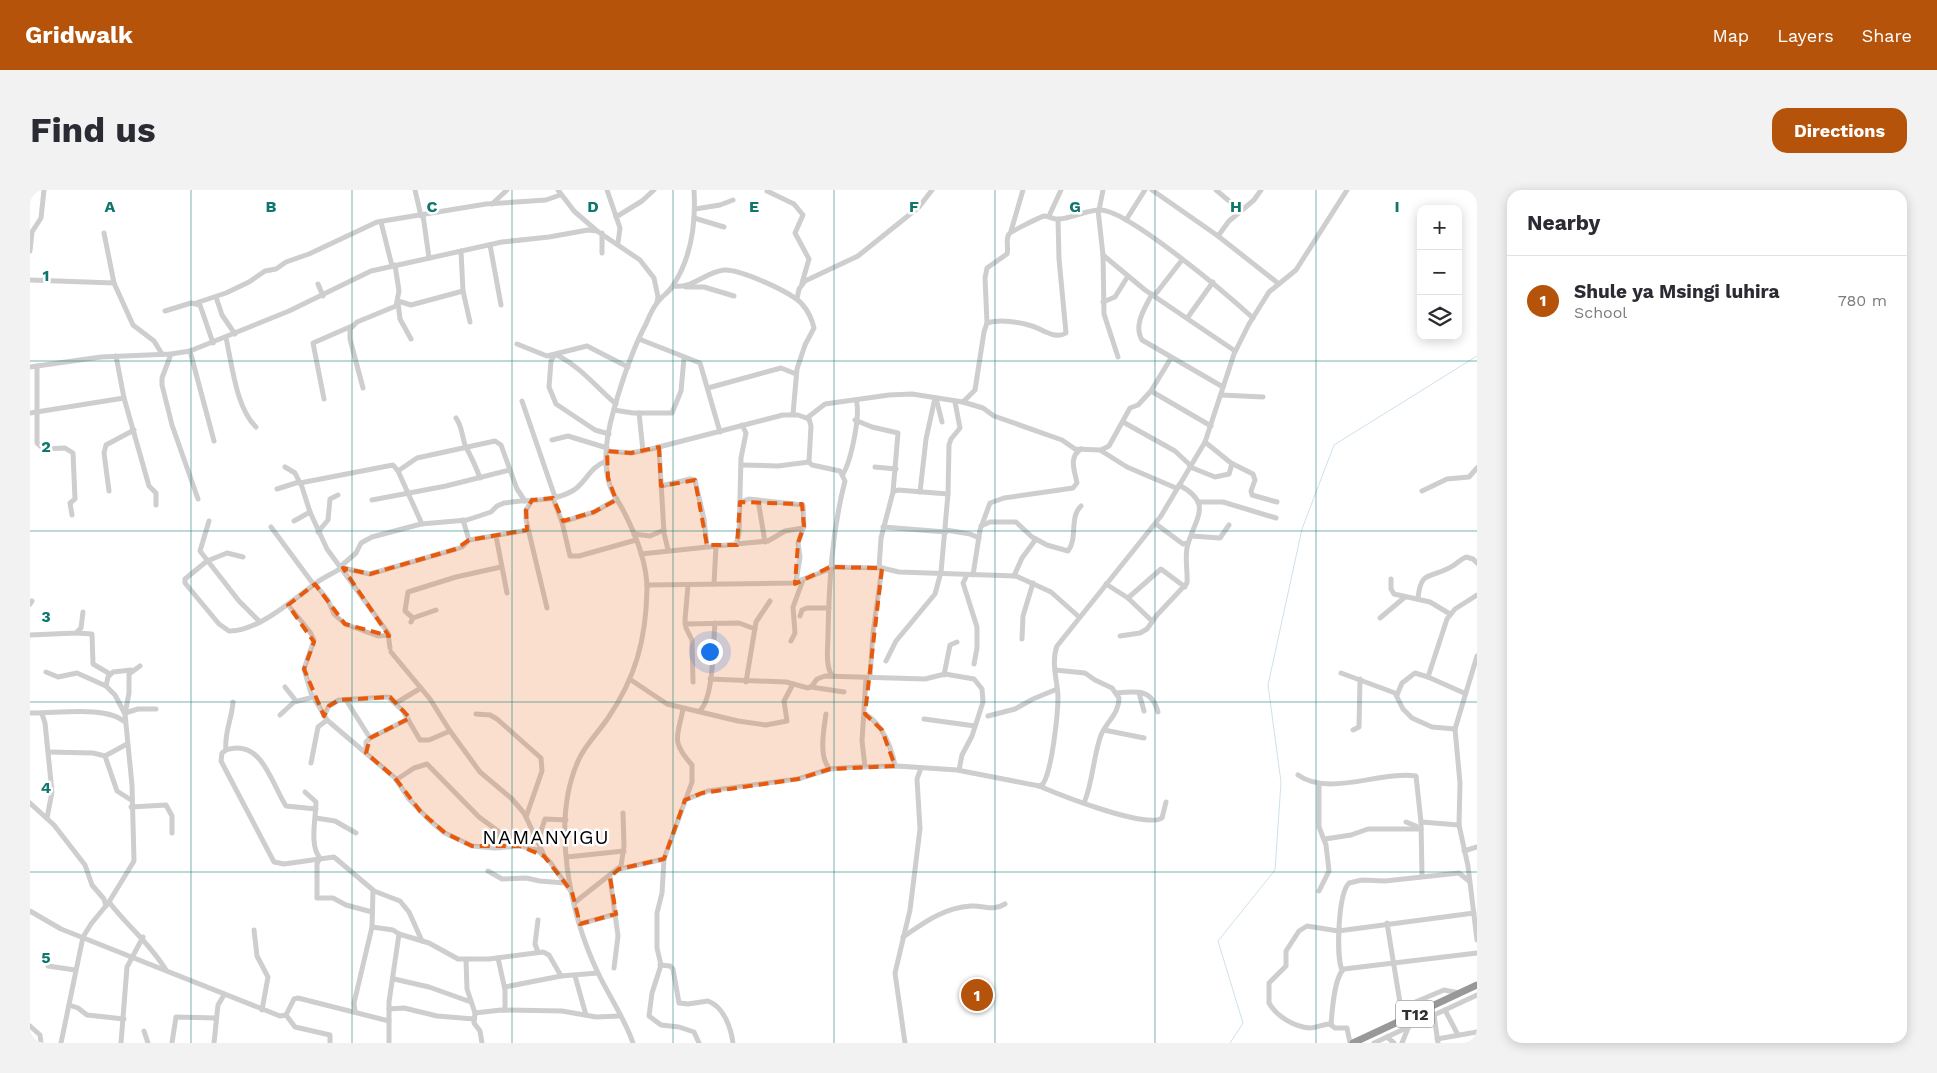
<!DOCTYPE html>
<html lang="en">
<head>
<meta charset="utf-8">
<style>
  :root { --surface:#fff; --page:#f2f2f3; --text:#2b2b33; --muted:#7c7c81; --line:#e1e1e2; --accent:#b45309 }
  body { margin:0; font-family:"Work Sans",sans-serif; background:var(--page); color:var(--text) }
  .controls { position:absolute; right:15px; top:15px; display:grid; overflow:hidden; border-radius:10px; box-shadow:0 2px 12px #0003 }
  .controls button { width:45px; height:45px; display:grid; place-items:center; padding:0; border:0; border-bottom:1px solid var(--line); background:var(--surface); color:var(--text); font:25px sans-serif }
  .you { position:absolute; left:679px; top:461px; width:18px; height:18px; margin:-12px; border:4px solid #fff; border-radius:50%; background:#1a73e8; box-shadow:0 0 0 8px #1a73e833 }
  .badge { display:grid; place-items:center; width:32px; height:32px; border-radius:50%; background:var(--accent); color:#fff; font-size:16px; font-weight:700 }
  .pin { position:absolute; translate:-50% -50%; border:2px solid #fff; box-shadow:0 1px 5px #0006 }
  .list { margin:0; padding:0; list-style:none }
  h2 { display:flex; justify-content:space-between; align-items:center; height:65px; margin:0; padding:0 20px; font-size:21px }
  h2 small { font-size:16px; font-weight:400; color:var(--muted) }
  .list li { display:grid; grid-template-columns:32px 1fr auto; gap:15px; align-items:center; box-sizing:border-box; height:90px; padding:0 20px; border-top:1px solid var(--line) }
  .list b { display:block; font-size:19px; white-space:nowrap }
  .list p { margin:0; font-size:16px; white-space:nowrap; color:var(--muted) }
  .list em { font-size:16px; font-style:normal; color:var(--muted) }
  .icon { flex:none; width:28px; height:28px; fill:none; stroke:currentColor; stroke-width:2; stroke-linecap:round; stroke-linejoin:round }
  .map { position:relative; flex:none; width:1447px; height:853px; overflow:hidden; border-radius:15px }
  header { display:flex; align-items:center; gap:30px; box-sizing:border-box; height:70px; padding:0 25px; background:var(--accent); color:#fff }
  header strong { font-size:24px }
  nav { display:flex; gap:28px; margin-inline-start:auto; font-size:18px }
  .intro { display:flex; align-items:center; justify-content:space-between; box-sizing:border-box; height:120px; padding:0 30px }
  h1 { margin:0; font-size:35px }
  .button { padding:12px 22px; border-radius:15px; background:var(--accent); color:#fff; font-size:18px; font-weight:700 }
  main { display:flex; gap:30px; padding:0 30px }
  aside { flex:1; background:var(--surface); border-radius:15px; box-shadow:0 2px 12px #0003 }
  .map>svg:first-child { display:block }
  .lines { fill:none; stroke-linecap:round; stroke-linejoin:round }
  .stream { stroke:#cee1eb; stroke-width:1 }
  .minor { stroke:#cecece; stroke-width:5 }
  .highway { stroke:#989898; stroke-width:7 }
  .marked { fill:#e8590c; fill-opacity:0.2; stroke:#e8590c; stroke-width:4; stroke-dasharray:10 6; stroke-linejoin:round }
  .grid { fill:none; stroke:#0f766e; stroke-width:1; stroke-opacity:0.55 }
  .labels { text-anchor:middle; dominant-baseline:central; stroke-width:5; stroke-linejoin:round; paint-order:stroke }
  .shield { fill:#fff; stroke:#6f6f6f; stroke-width:1 }
  .shield-label { font-size:16px; font-weight:bold; fill:#313131 }
  .quarter-label { font-size:20px; letter-spacing:1px; fill:#000; stroke:#fff }
  .grid-label { font-size:16px; text-anchor:middle; font-weight:bold; fill:#0f766e; stroke:#fff; stroke-width:5; stroke-linejoin:round; paint-order:stroke }
</style>
</head>
<body>
<header>
<strong>Gridwalk</strong>
<nav><a>Map</a><a>Layers</a><a>Share</a></nav>
</header>
<div class="intro"><h1>Find us</h1><a class="button">Directions</a></div>
<main>
<div class="map">
<svg width="1447" height="853" viewBox="0 0 1447 853">
  <rect width="100%" height="100%" fill="#fff"/>
  <g class="lines">
    <path class="stream" d="M1200 853 1213 833 1188 751 1245 680 1251 592 1238 495 1272 339 1304 255 1447 166"/>
    <g class="minor">
      <path d="M385 0 391 26"/>
      <path d="M528 0 544 21 567 41"/>
      <path d="M577 0 590 38 588 53"/>
      <path d="M1122 0 1188 46 1249 94"/>
      <path d="M1186 0 1210 20"/>
      <path d="M737 1 764 14 773 25 765 43 779 69 772 93"/>
      <path d="M462 14 477 0"/>
      <path d="M665 19 690 15 703 10"/>
      <path d="M1068 20 1073 65 1074 124 1088 167"/>
      <path d="M1069 20 1073 0"/>
      <path d="M393 25 399 68"/>
      <path d="M1019 26 1031 0"/>
      <path d="M586 27 612 11 624 0"/>
      <path d="M664 28 694 37"/>
      <path d="M1096 30 1115 0"/>
      <path d="M351 32 362 76"/>
      <path d="M981 41 993 0"/>
      <path d="M74 43 84 93 103 135 124 151 132 164"/>
      <path d="M1188 46 1199 31 1224 10 1231 0"/>
      <path d="M460 55 471 115"/>
      <path d="M0 61 2 42 11 28 14 0"/>
      <path d="M431 61 433 101 440 132"/>
      <path d="M572 63V43"/>
      <path d="M1073 65 1115 100 1205 161"/>
      <path d="M0 90 84 93"/>
      <path d="M288 94 293 106"/>
      <path d="M643 96C663 99 675 82 694 80 710 79 761 102 772 114 778 121 782 129 784 138L775 155 767 179 763 224"/>
      <path d="M656 97H674L704 106"/>
      <path d="M1122 104C1115 118 1103 135 1112 150L1193 197"/>
      <path d="M1124 106 1152 70"/>
      <path d="M186 107 192 125 205 144"/>
      <path d="M767 109 769 99 775 91 828 66 889 17 902 0"/>
      <path d="M368 111 381 115 433 101"/>
      <path d="M1073 112 1085 107 1098 86"/>
      <path d="M166 113 196 103 219 92 235 81 246 79 256 72 279 64 347 32 456 14 516 10 530 5"/>
      <path d="M368 113 370 129 381 149"/>
      <path d="M135 121 161 113 170 115 183 153"/>
      <path d="M1158 127 1183 92"/>
      <path d="M957 133 955 88 957 78 977 64C979 57 975 50 979 44 980 42 1010 27 1014 26 1019 26 1024 30 1029 29 1043 28 1056 20 1070 20 1097 19 1200 107 1223 128"/>
      <path d="M196 148C202 174 206 218 226 237"/>
      <path d="M609 149 670 173 690 242"/>
      <path d="M487 154 517 166 557 156 598 177"/>
      <path d="M160 161 184 251"/>
      <path d="M141 164 132 188V195L142 235 168 309"/>
      <path d="M527 165C552 178 565 196 586 214"/>
      <path d="M86 166 94 208 119 296 126 303V315"/>
      <path d="M524 166 521 171 519 197 526 214 565 240 579 244"/>
      <path d="M7 176V253L14 259 35 258 43 263 45 309 40 313 42 325"/>
      <path d="M0 177 71 167 141 164 160 161 259 121 341 81 472 52 519 47 558 40 567 41 610 70 624 88 628 107 627 112"/>
      <path d="M333 198 320 149V139L327 132 366 116 369 101 365 75"/>
      <path d="M678 198 751 178 766 184"/>
      <path d="M1121 201 1181 236"/>
      <path d="M1191 205 1233 207"/>
      <path d="M906 208 912 232"/>
      <path d="M294 209 283 153 322 136"/>
      <path d="M492 211 525 307"/>
      <path d="M933 212 945 200 954 142 957 133C970 129 989 132 1002 136 1012 139 1025 150 1036 143L1029 69 1028 29"/>
      <path d="M584 220 603 223H642L651 201 654 168"/>
      <path d="M0 223 94 208"/>
      <path d="M609 223 613 261"/>
      <path d="M426 228C432 236 432 246 435 255 440 265 446 276 450 288"/>
      <path d="M777 228 795 214 859 205 882 204 933 212 953 218 964 226 1032 250 1045 259 1070 260 1097 277 1146 298"/>
      <path d="M825 230 842 237 868 243 863 302"/>
      <path d="M1093 232 1145 261 1161 276"/>
      <path d="M522 250 538 246 577 258"/>
      <path d="M1175 252 1201 273 1223 284 1225 290 1221 301 1222 305 1247 312"/>
      <path d="M629 257 634 343 638 360"/>
      <path d="M1071 260 1079 256 1100 218 1108 215 1121 201 1141 168"/>
      <path d="M577 261 601 263 621 259 753 225H768L779 229 781 236 779 272 782 275 810 281 815 291C802 341 799 392 798 444 798 458 795 474 802 486"/>
      <path d="M711 275 748 276 779 272"/>
      <path d="M255 277 265 283 272 297 280 322 297 359 358 443 360 458"/>
      <path d="M845 277 866 279"/>
      <path d="M1160 277 1185 287 1199 284 1202 274"/>
      <path d="M368 281 387 268 465 251 471 255 487 299 495 311"/>
      <path d="M813 284C821 271 831 224 826 210"/>
      <path d="M270 293 363 275 368 281 392 334"/>
      <path d="M631 296 660 289 665 290 674 329 677 356"/>
      <path d="M247 299 269 292"/>
      <path d="M79 301 74 263 76 255 104 240"/>
      <path d="M1392 301 1417 289 1439 287 1447 278"/>
      <path d="M890 302 896 249 905 208"/>
      <path d="M523 308 532 332 540 366H549L606 350"/>
      <path d="M342 310 416 296 480 280"/>
      <path d="M502 310 496 320V330L517 418"/>
      <path d="M728 310 735 352"/>
      <path d="M710 312 719 309 773 315 774 336 768 353 770 367 766 392"/>
      <path d="M1168 312H1193L1246 328"/>
      <path d="M433 330 439 350"/>
      <path d="M179 331 170 361 209 411 230 432"/>
      <path d="M264 331 280 322"/>
      <path d="M532 332 564 322 587 309"/>
      <path d="M1126 334 1153 354 1158 353"/>
      <path d="M951 336 960 332H986L1002 347 1017 355 1038 361C1048 349 1039 327 1051 316"/>
      <path d="M241 337 284 395"/>
      <path d="M853 337 916 342"/>
      <path d="M916 340 940 344 949 348"/>
      <path d="M288 342 298 330 300 309 308 305"/>
      <path d="M604 344 620 346 634 340"/>
      <path d="M466 346 477 403"/>
      <path d="M1162 346 1190 348 1199 335"/>
      <path d="M706 354 738 351 755 341 773 338"/>
      <path d="M611 364 706 354 709 344 711 268 716 243 712 235"/>
      <path d="M177 371 155 389V393L189 434 199 441C227 442 264 409 286 393 294 387 304 383 313 377"/>
      <path d="M177 371 197 363 213 367"/>
      <path d="M311 376 326 363 331 353 342 347 391 334 437 330 461 322 467 316 474 313C497 309 523 313 544 300 557 291 559 278 576 271"/>
      <path d="M800 377 852 378 869 382 986 386 1021 402 1048 426"/>
      <path d="M313 378 340 384 426 359 432 357 439 350 498 340"/>
      <path d="M849 378 851 348 863 302 868 300 918 304"/>
      <path d="M911 382 918 304 919 255 921 249 930 238 925 212"/>
      <path d="M937 385 933 393 947 437V458L944 474"/>
      <path d="M943 385 950 340 960 313 974 308 1043 298 1047 293C1045 282 1038 267 1051 259"/>
      <path d="M984 386 992 368 1006 349"/>
      <path d="M1361 389V399L1364 404 1400 412 1420 424"/>
      <path d="M285 394 298 410 304 424 315 434 348 446 359 445"/>
      <path d="M684 394 686 356"/>
      <path d="M1076 394 1098 408 1122 431"/>
      <path d="M617 395 763 393 800 379"/>
      <path d="M658 395 655 430 656 438 662 450 663 492"/>
      <path d="M1098 408 1131 379 1155 397"/>
      <path d="M1388 408C1391 380 1399 389 1419 378 1426 375 1429 370 1436 367L1443 369 1447 373"/>
      <path d="M0 414 2 411"/>
      <path d="M258 415 280 442 284 450 274 479 281 503 297 530 365 588 379 609 399 630 415 643 442 656 464 658 490 656 507 660 520 672 540 700"/>
      <path d="M770 426 772 420 777 418H799"/>
      <path d="M383 428 406 420"/>
      <path d="M1350 428 1375 407"/>
      <path d="M381 432 383 428 375 421 378 402 426 387 471 377"/>
      <path d="M655 434 709 433 725 439"/>
      <path d="M46 443 62 444 63 474 80 484"/>
      <path d="M0 445 46 443 51 438 53 422"/>
      <path d="M1090 446 1110 443 1117 439 1127 425 1157 393C1158 381 1154 365 1158 354 1166 327 1183 313 1149 295"/>
      <path d="M992 449 993 426 1003 393"/>
      <path d="M761 451 765 443 763 417 773 390"/>
      <path d="M361 462 400 509 420 541 450 582 482 609 494 623 514 665"/>
      <path d="M1447 466 1425 539 1430 593 1429 635 1438 676 1447 750"/>
      <path d="M856 471 866 451 905 404 911 382"/>
      <path d="M1025 480 1055 483 1065 490 1082 498 1089 508C1089 524 1077 531 1071 545 1063 567 1063 592 1054 613"/>
      <path d="M16 482 28 487 47 483 76 496 85 505 95 524"/>
      <path d="M1311 483 1365 503 1373 519 1382 528 1402 537 1425 539"/>
      <path d="M914 485 920 455 927 452"/>
      <path d="M1398 487 1417 429 1425 419 1447 405"/>
      <path d="M840 488 843 443 852 378"/>
      <path d="M680 489 756 492 778 498 782 496 787 489 795 486 895 489 915 484 944 489 952 499 953 512 942 546 932 565 929 580"/>
      <path d="M601 490 637 514 708 531 736 535 757 531 754 511 763 494"/>
      <path d="M716 492 726 432 740 411"/>
      <path d="M76 496 78 487 83 482 101 480"/>
      <path d="M255 497 266 511"/>
      <path d="M781 497 814 502"/>
      <path d="M1087 503C1108 501 1122 499 1128 522"/>
      <path d="M1109 503 1114 521"/>
      <path d="M1367 505 1372 493 1385 483 1398 487 1434 503"/>
      <path d="M316 510 340 548"/>
      <path d="M203 512C202 529 194 542 196 560L192 563 191 571 244 672 254 674 304 667 343 700 342 737 324 813 325 822"/>
      <path d="M366 513 391 498"/>
      <path d="M653 519C648 546 640 551 662 575V592L634 669 632 703 627 723V758L631 775 622 803 619 826 631 835 649 837 664 842 669 853"/>
      <path d="M669 521C684 511 683 452 685 433"/>
      <path d="M0 523C25 524 76 515 95 532"/>
      <path d="M95 523 108 519H126"/>
      <path d="M12 524 15 533 22 602 17 628"/>
      <path d="M446 524 460 525 467 529 511 568 512 581 496 627"/>
      <path d="M796 524C794 538 788 568 800 579"/>
      <path d="M835 524C852 533 862 558 865 576"/>
      <path d="M250 525 264 512 284 507"/>
      <path d="M294 526 299 516 309 510 358 507 373 521 390 550H399L420 541"/>
      <path d="M958 526 985 519 1003 509 1027 499"/>
      <path d="M894 529 945 536"/>
      <path d="M1074 540 1114 548"/>
      <path d="M1323 540 1329 537 1330 489"/>
      <path d="M196 560C232 548 241 593 256 616L286 619"/>
      <path d="M19 562 63 563 75 566 87 601 101 610"/>
      <path d="M336 562V552L340 548 378 529"/>
      <path d="M75 566 97 554"/>
      <path d="M281 573 288 537 297 530"/>
      <path d="M835 577 832 551 836 488"/>
      <path d="M1268 585C1299 607 1349 581 1386 586L1391 632 1392 686"/>
      <path d="M366 590 384 578 397 574 449 627 468 641 469 658"/>
      <path d="M1289 594V637L1296 655 1299 681 1289 701"/>
      <path d="M1009 596C1030 605 1116 639 1132 628L1136 612"/>
      <path d="M275 602 286 612C286 627 279 656 290 668L287 674V708H303L316 715 342 722"/>
      <path d="M655 610 678 601 768 589 800 579 827 577 867 576 927 580 1009 596 1013 594C1022 580 1028 524 1028 506 1027 489 1021 472 1027 456L1131 326 1175 252 1204 164 1219 134 1239 102 1266 80 1317 0"/>
      <path d="M0 613 24 635 55 675 62 695 74 709 76 716"/>
      <path d="M101 617 136 615 142 626V643"/>
      <path d="M286 628 305 631 326 643"/>
      <path d="M1376 632 1386 636"/>
      <path d="M1391 632 1429 635"/>
      <path d="M1295 649 1321 645 1338 639H1391"/>
      <path d="M508 650 515 629 536 630"/>
      <path d="M1434 661 1447 657"/>
      <path d="M537 667 594 661"/>
      <path d="M590 679 634 669"/>
      <path d="M458 681 472 689 496 688 510 691 535 693"/>
      <path d="M580 687 588 746 584 778"/>
      <path d="M344 701 370 711 379 722 392 751"/>
      <path d="M79 712C98 737 119 752 136 780"/>
      <path d="M544 713 591 676 594 656 593 623"/>
      <path d="M0 721 31 739 250 826 256 825 264 809 268 808 359 831"/>
      <path d="M1357 733 1373 831"/>
      <path d="M550 734 586 724"/>
      <path d="M342 737 363 740 369 744 399 753 428 769H459L513 762 519 765 531 786 568 783"/>
      <path d="M224 740 227 766 238 787 232 820"/>
      <path d="M873 747C895 732 913 718 941 716 954 715 962 722 975 714"/>
      <path d="M508 762 505 754 508 730"/>
      <path d="M468 768 475 800V820"/>
      <path d="M436 769 437 799 445 823 444 833 450 841 452 853"/>
      <path d="M630 775 640 776 643 779 649 813 658 814 678 811C694 817 701 838 703 853"/>
      <path d="M18 776 45 780"/>
      <path d="M1312 780C1306 766 1308 704 1319 693L1332 690 1355 691 1429 683 1439 691"/>
      <path d="M545 786 556 825"/>
      <path d="M364 789 399 797 441 812"/>
      <path d="M475 797 531 786"/>
      <path d="M39 815 48 818 57 825 94 829"/>
      <path d="M1371 818 1414 800 1429 803"/>
      <path d="M359 819 374 818 407 826 444 829"/>
      <path d="M1415 820 1428 845"/>
      <path d="M445 823 471 820 532 821 566 827 590 826"/>
      <path d="M256 825 265 837 300 845V853"/>
      <path d="M1404 825 1408 853"/>
      <path d="M1301 835C1302 822 1304 787 1314 779L1447 763"/>
      <path d="M0 836 10 845 11 853"/>
      <path d="M114 841 118 853"/>
      <path d="M1357 847 1364 853"/>
      <path d="M1407 849 1447 842"/>
      <path d="M31 853 53 747 61 734 79 712 104 671 102 595 95 524 99 503V484L110 476"/>
      <path d="M91 853 97 777 113 747"/>
      <path d="M142 853 146 827 186 828"/>
      <path d="M184 853 188 815 194 805"/>
      <path d="M359 853V812L369 744"/>
      <path d="M603 853C595 829 579 806 568 783 540 724 520 631 549 569 556 554 568 543 578 528 606 487 616 449 617 399 617 373 605 343 593 320 589 312 583 305 580 296 572 273 577 243 584 219 592 191 602 160 616 134 619 127 622 119 627 113 631 107 638 103 642 97 661 69 666 33 664 0"/>
      <path d="M875 853 865 783 880 720 890 639 887 589 891 578"/>
      <path d="M1320 853 1317 838H1305L1300 834C1293 834 1286 838 1280 838 1265 837 1247 827 1239 813V793L1256 776V761L1269 741 1277 736 1308 741 1444 723"/>
      <path d="M1344 853 1447 805"/>
      <path d="M1372 853 1378 838"/>
    </g>
    <path class="highway" d="M1323 853 1447 795"/>
  </g>
  <path class="marked" d="M629 257 631 296 665 290 677 355H707L710 312 772 314 774 336 768 353 765 394 800 377 852 378 835 524 852 540 865 576 800 579 768 589 672 603 655 610 634 669 589 679 580 687 586 724 550 734 542 702 514 666 490 656H442L415 643 390 621 365 588 336 563 340 548 380 528 360 507 309 510 299 516 294 526 274 479 284 452 258 415 285 394 315 434 359 446 313 378 340 384 426 359 439 350 497 340 496 320 502 310 523 308 533 331 564 322 586 310 578 288 577 261 601 263Z"/>
  <path class="grid" d="M161 0V853M322 0V853M482 0V853M643 0V853M804 0V853M965 0V853M1125 0V853M1286 0V853M0 171H1447M0 341H1447M0 512H1447M0 682H1447"/>
  <g class="labels">
    <rect class="shield" x="1366" y="810.5" width="38" height="27" rx="4"/>
    <g class="shield-label">
      <text x="1385" y="824">T12</text>
    </g>
    <g class="quarter-label">
      <text x="516" y="647">NAMANYIGU</text>
    </g>
  </g>
  <g class="grid-label">
    <text x="80" y="22">A</text>
    <text x="241" y="22">B</text>
    <text x="402" y="22">C</text>
    <text x="563" y="22">D</text>
    <text x="724" y="22">E</text>
    <text x="884" y="22">F</text>
    <text x="1045" y="22">G</text>
    <text x="1206" y="22">H</text>
    <text x="1367" y="22">I</text>
    <text x="16" y="91">1</text>
    <text x="16" y="262">2</text>
    <text x="16" y="432">3</text>
    <text x="16" y="603">4</text>
    <text x="16" y="773">5</text>
  </g>
</svg>
<div class="controls">
<button>+</button>
<button>−</button>
<button><svg class="icon" aria-label="layers" viewBox="0 0 24 24"><path d="M12 4l9 5-9 5-9-5zM3 14l9 5 9-5"/></svg></button>
</div>
<div class="you"></div>
<div class="pin badge" style="left:947px;top:805px">1</div>
</div>
<aside>
<h2>Nearby<small></small></h2>
<ul class="list">
<li><span class="badge">1</span><div><b>Shule ya Msingi luhira</b><p>School</p></div><em>780 m</em></li>
</ul>
</aside>
</main>
</body>
</html>
